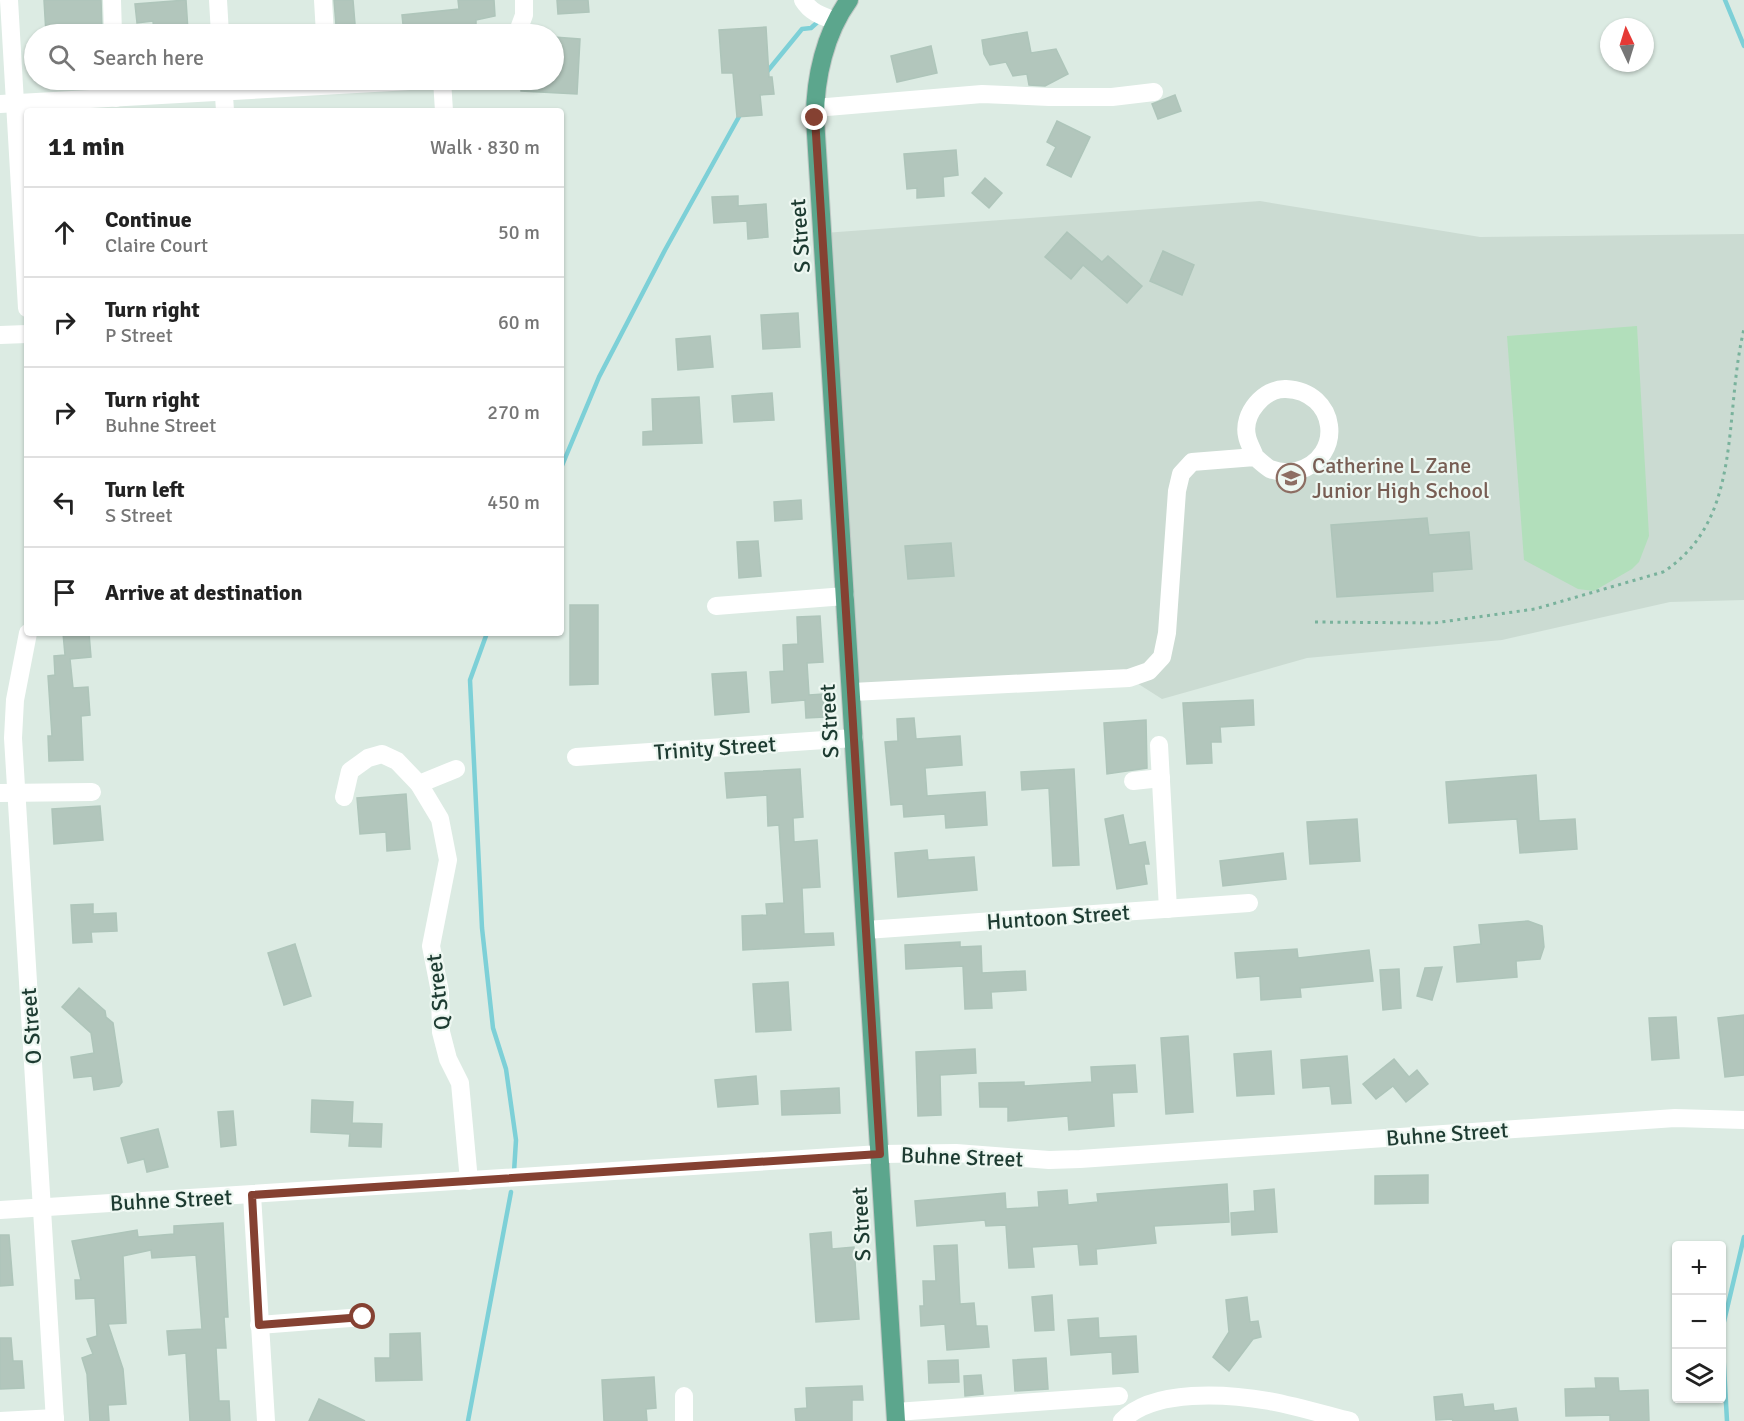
<!DOCTYPE html>
<html lang="en">
<head>
<meta charset="utf-8">
<style>
  :root { --surface:#fff; --page:#f2f2f2; --text:#222; --muted:#767676; --line:#e0e0e0 }
  body { margin:0; font-family:Signika,sans-serif; background:var(--page); color:var(--text) }
  .controls { position:absolute; right:18px; bottom:18px; display:grid; overflow:hidden; border-radius:6px; box-shadow:0 2px 4px #0004 }
  .controls button { width:54px; height:54px; display:grid; place-items:center; padding:0; border:0; border-bottom:2px solid var(--line); background:var(--surface); color:var(--text); font:30px sans-serif }
  .compass { position:absolute; left:1600px; top:18px; width:54px; height:54px; border-radius:50%; background:var(--surface); box-shadow:0 2px 4px #0004; rotate:356deg }
  .stop { position:absolute; width:18px; height:18px; margin:-14px; border:4px solid #854132; border-radius:50%; background:#fff }
  .stop.end { background:#854132; border-color:#fff; box-shadow:0 2px 6px #0008 }
  .list { margin:0; padding:0; list-style:none }
  h2 { display:flex; justify-content:space-between; align-items:center; height:78px; margin:0; padding:0 24px; font-size:26px }
  h2 small { font-size:20px; font-weight:400; color:var(--muted) }
  .list li { display:grid; grid-template-columns:39px 1fr auto; gap:18px; align-items:center; box-sizing:border-box; height:90px; padding:0 24px; border-top:2px solid var(--line) }
  .list b { display:block; font-size:22px; white-space:nowrap }
  .list p { margin:0; font-size:20px; white-space:nowrap; color:var(--muted) }
  .list em { font-size:20px; font-style:normal; color:var(--muted) }
  .icon { flex:none; width:33px; height:33px; fill:none; stroke:currentColor; stroke-width:2; stroke-linecap:round; stroke-linejoin:round }
  .map { position:relative; flex:none; width:1744px; height:1421px; overflow:hidden }
  .search { position:absolute; background:var(--surface); box-shadow:0 2px 4px #0004; left:24px; top:24px; width:540px; height:66px; display:flex; align-items:center; gap:15px; box-sizing:border-box; padding:0 21px; border-radius:33px; color:var(--muted); font-size:22px }
  .panel { position:absolute; background:var(--surface); box-shadow:0 2px 4px #0004; left:24px; top:108px; width:540px; height:528px; border-radius:6px }
  .map>svg:first-child { display:block }
  .built { fill:#cbdbd2 }
  .green { fill:#b2dfbb }
  .lines { fill:none; stroke-linecap:round; stroke-linejoin:round }
  .stream { stroke:#7dd0d7; stroke-width:4.5 }
  .building { fill:#b2c6bc; stroke:#aec5ba; stroke-width:1.5 }
  .major-casing { stroke:#c0c8c5; stroke-width:20 }
  .path { stroke:#79b29c; stroke-width:3; stroke-dasharray:3 4.5; stroke-linecap:butt }
  .minor { stroke:#fff; stroke-width:18 }
  .major { stroke:#5ca68d; stroke-width:18 }
  .route { stroke:#854132; stroke-width:8 }
  .labels { text-anchor:middle; dominant-baseline:central; stroke-width:4.5; stroke-linejoin:round; paint-order:stroke }
  .street-label { font-size:22px; fill:#1d3b31; stroke:#edf7f1 }
  .education-label { font-size:22px; fill:#785e54; stroke:#edf7f1; text-anchor:start }
</style>
</head>
<body>
<div class="map">
<svg width="1744" height="1421" viewBox="0 0 1744 1421">
  <rect width="100%" height="100%" fill="#dcebe3"/>
  <path class="built" d="M1260 201 1480 237 1744 234V600L1670 602 1502 640 1307 658 1162 699 1129 678 852 692 824 233Z"/>
  <path class="green" d="M1637 326 1649 536 1639 562 1632 569 1594 591 1578 589 1524 560 1507 336Z"/>
  <g class="lines">
    <g class="stream">
      <path d="M1725 0 1744 46"/>
      <path d="M766 73 802 29 811 28 821 19"/>
      <path d="M561 468 599 377 665 250 741 113"/>
      <path d="M487 633 470 680 482 928 493 1028 506 1069 516 1140 514 1172"/>
      <path d="M468 1421 511 1192"/>
      <path d="M1727 1421 1722 1330 1744 1237"/>
    </g>
  </g>
  <g class="building">
    <path d="M44 0H101L102 30 77 32V34H46Z"/>
    <path d="M186 0 188 31 154 33 153 21 137 23 135 4Z"/>
    <path d="M334 0H353L355 24 336 25Z"/>
    <path d="M458 0H494L495 16 476 20V33L404 34 402 15 459 9Z"/>
    <path d="M557 0H588L589 12 558 14Z"/>
    <path d="M766 27 769 77H772L774 94 760 95 762 115 737 117 733 73H722L719 30Z"/>
    <path d="M1027 32 1031 53 1056 49 1068 74 1045 86 1029 85 1027 74 1013 76 1006 62 990 65 984 54 982 40Z"/>
    <path d="M554 37 580 39 577 94 521 91V80H554Z"/>
    <path d="M931 46 937 73 897 82 891 56Z"/>
    <path d="M1175 95 1181 111 1158 119 1152 104Z"/>
    <path d="M1057 121 1090 137 1071 177 1047 165 1056 147 1047 142Z"/>
    <path d="M956 150 958 175 943 177 944 196 917 198V188L907 189 904 154Z"/>
    <path d="M985 178 1002 193 989 208 972 193Z"/>
    <path d="M738 196V206L766 204 768 237 748 239 747 221 714 223 712 197Z"/>
    <path d="M1067 232 1102 262 1108 256 1142 286 1127 303 1083 265 1071 279 1045 257Z"/>
    <path d="M1163 251 1194 265 1182 295 1150 281Z"/>
    <path d="M798 313 800 347 763 349 761 315Z"/>
    <path d="M710 336 713 367 678 370 676 339Z"/>
    <path d="M772 393 774 420 734 422 732 396Z"/>
    <path d="M699 397 702 443 643 445V432L653 431 652 399Z"/>
    <path d="M801 500 802 519 775 521 774 502Z"/>
    <path d="M1427 518 1429 535 1469 532 1472 569 1432 572 1433 591 1337 597 1331 525Z"/>
    <path d="M758 541 761 576 739 578 737 542Z"/>
    <path d="M951 543 954 576 908 579 905 546Z"/>
    <path d="M570 605H598V684L570 685Z"/>
    <path d="M820 616 823 662 807 663 809 695 823 694 825 717 806 718 805 700 772 703 770 672 784 671 783 645 798 644 797 617Z"/>
    <path d="M63 633H89L91 657 70 659 73 688 88 687 90 715 81 716 83 760 49 761 48 736H52L48 676 55 675 54 656 65 655Z"/>
    <path d="M746 672 749 712 715 715 712 674Z"/>
    <path d="M1253 700 1254 725 1220 727 1221 742H1211L1212 763 1187 764 1183 703Z"/>
    <path d="M914 718 916 739 960 736 962 765 925 768 927 796 985 792 987 825 946 828 945 814 904 817 903 804 891 805 885 742 898 741 897 719Z"/>
    <path d="M1146 720 1147 768 1107 774 1104 723Z"/>
    <path d="M800 769 803 817 793 818 794 842 817 840 820 887 802 888 804 934 833 933 834 945 743 950 742 916 767 915 766 904 784 903 779 825 768 826 767 795 727 798 725 773Z"/>
    <path d="M1074 769 1079 865 1053 866 1049 788 1022 790 1021 772Z"/>
    <path d="M1536 775 1539 821 1575 819 1577 849 1520 853 1517 819 1449 823 1446 782Z"/>
    <path d="M406 794 410 849 387 851 386 832 360 834 357 798Z"/>
    <path d="M100 806 103 840 54 844 52 809Z"/>
    <path d="M1123 815 1129 845 1145 842 1149 864H1144L1147 884 1117 889 1105 819Z"/>
    <path d="M1357 819 1360 861 1310 864 1307 822Z"/>
    <path d="M927 850 928 860 974 857 977 890 898 897 895 853Z"/>
    <path d="M1283 853 1286 879 1223 886 1220 861Z"/>
    <path d="M93 904V914L116 913 117 931 91 932 92 942 73 943 71 905Z"/>
    <path d="M1528 921 1542 926 1544 947 1540 959 1516 961 1517 977 1457 982 1454 947 1481 944 1479 925Z"/>
    <path d="M960 942V947L981 946 982 973 1025 971 1026 990 991 992 992 1008 965 1009 963 966 906 969 905 945Z"/>
    <path d="M295 944 311 996 284 1005 268 953Z"/>
    <path d="M1297 949 1298 958 1369 950 1373 981 1300 988 1301 997 1261 1000 1260 976 1237 978 1235 953Z"/>
    <path d="M1442 967 1432 1000 1417 996 1425 968Z"/>
    <path d="M1399 969 1401 1008 1383 1010 1380 970Z"/>
    <path d="M788 982 791 1030 756 1032 753 984Z"/>
    <path d="M79 988 105 1011 106 1017 113 1023 122 1082 119 1086 94 1090 92 1076 74 1078 71 1057 94 1053 91 1033 62 1007Z"/>
    <path d="M1744 1015V1075L1725 1077 1718 1018Z"/>
    <path d="M1676 1017 1679 1058 1652 1060 1649 1018Z"/>
    <path d="M1188 1036 1193 1112 1166 1114 1161 1038Z"/>
    <path d="M975 1049 976 1073 940 1075 941 1115 918 1116 916 1052Z"/>
    <path d="M1271 1051 1274 1094 1237 1096 1234 1054Z"/>
    <path d="M1347 1056 1351 1103 1332 1104 1330 1086 1303 1088 1301 1060Z"/>
    <path d="M1394 1059 1409 1077 1417 1070 1428 1084 1406 1102 1393 1086 1376 1099 1363 1084Z"/>
    <path d="M1135 1065 1137 1092 1112 1093 1114 1126 1069 1130 1068 1116 1008 1121V1107H980L979 1083 1024 1082V1086L1092 1082 1091 1067Z"/>
    <path d="M756 1076 758 1104 718 1107 715 1080Z"/>
    <path d="M839 1088 840 1113 782 1115 781 1091Z"/>
    <path d="M312 1100 353 1102 352 1123 382 1124 381 1147 349 1146 350 1134 311 1132Z"/>
    <path d="M233 1111 236 1145 221 1147 218 1112Z"/>
    <path d="M158 1129 168 1167 147 1172 144 1159 128 1163 121 1138Z"/>
    <path d="M1428 1175V1203L1375 1204V1176Z"/>
    <path d="M1227 1184 1229 1222 1154 1226 1156 1243 1096 1249 1097 1264 1080 1265 1078 1244 1032 1247 1034 1267 1009 1268 1006 1225 986 1226 985 1220 917 1226 915 1201 1005 1193 1006 1209 1039 1207 1038 1192 1067 1190 1068 1205 1098 1202 1097 1194Z"/>
    <path d="M1274 1189 1277 1232 1232 1235 1231 1213 1255 1211 1254 1191Z"/>
    <path d="M223 1223 228 1317H224L226 1348H216L219 1401H229L230 1421H190L186 1353 169 1355 167 1331 202 1329 196 1255 152 1258 151 1250 123 1256 126 1323 108 1324 123 1369 126 1404 108 1405 109 1421H90L87 1374 82 1358 93 1354 87 1339 97 1336 95 1298 76 1299 75 1280H81L72 1241 137 1230 138 1237 174 1234V1226Z"/>
    <path d="M831 1232 832 1249 854 1247 859 1319 816 1322 810 1234Z"/>
    <path d="M0 1235H9L13 1285 0 1286Z"/>
    <path d="M957 1245 960 1304 974 1303 976 1326H987L989 1347 947 1350 945 1324 921 1326 920 1306H924L923 1281H936L934 1246Z"/>
    <path d="M1052 1295 1054 1330 1035 1331 1032 1297Z"/>
    <path d="M1247 1297 1250 1322 1258 1321 1261 1337 1253 1339 1229 1371 1213 1357 1229 1332 1226 1300Z"/>
    <path d="M1098 1318 1099 1338 1136 1336 1138 1372 1113 1374 1112 1352 1071 1355 1068 1320Z"/>
    <path d="M420 1333 422 1380 376 1381 375 1358H390V1334Z"/>
    <path d="M0 1338H11L13 1361H22L24 1388 0 1389Z"/>
    <path d="M1046 1358 1048 1389 1015 1391 1013 1360Z"/>
    <path d="M958 1360 959 1382 929 1383 928 1361Z"/>
    <path d="M981 1375 983 1394 965 1396 964 1376Z"/>
    <path d="M654 1377 656 1408 646 1409 647 1421H604L602 1380Z"/>
    <path d="M1595 1378H1618L1619 1391 1648 1390 1649 1421H1610V1415L1566 1416 1565 1389 1596 1388Z"/>
    <path d="M862 1386 863 1400H852V1421H796L795 1409 807 1408 806 1388Z"/>
    <path d="M1462 1394 1464 1407 1493 1404 1494 1411 1516 1408 1518 1421H1453L1452 1419 1436 1420 1434 1397Z"/>
    <path d="M319 1399 365 1421H309Z"/>
  </g>
  <g class="lines">
    <g class="major-casing">
      <path id="major" d="M849 0C825 33 815 78 815 118L896 1421"/>
    </g>
    <path class="path" d="M1315 622 1434 623 1535 609 1663 572C1744 520 1723 416 1744 329"/>
    <g class="minor">
      <path d="M9 0 27 308"/>
      <path d="M112 0 113 34"/>
      <path d="M218 0 220 34"/>
      <path d="M323 0 325 34"/>
      <path d="M803 0C811 13 822 16 836 21"/>
      <path d="M517 34 524 15V0"/>
      <path d="M116 80V98"/>
      <path d="M223 80 225 111"/>
      <path d="M442 80 444 111"/>
      <path d="M0 104 428 80"/>
      <path d="M815 108 982 94 1049 97H1112L1154 92"/>
      <path d="M0 335 27 334"/>
      <path d="M716 606 845 596"/>
      <path d="M28 633 15 700 13 738 55 1421"/>
      <path d="M852 692 1129 678 1149 671 1162 657 1167 633 1177 491 1181 474 1192 462 1255 457C1260 461 1265 466 1270 469 1278 472 1289 473 1297 471 1346 457 1337 391 1286 389 1264 388 1242 414 1247 436 1248 443 1253 450 1255 457"/>
      <path d="M1159 745 1168 909"/>
      <path d="M576 757 854 738"/>
      <path d="M1133 781 1161 778"/>
      <path d="M419 784 456 769"/>
      <path d="M0 793 92 792"/>
      <path d="M344 797 350 771 368 758 382 754 397 761 419 784 440 819 448 860 431 946 440 992 441 1032 448 1059 460 1083 469 1181"/>
      <path d="M866 930 1249 903"/>
      <path d="M252 1195 266 1421"/>
      <path d="M0 1210 880 1154 956 1153 1049 1160 1080 1159 1675 1118 1744 1120"/>
      <path d="M259 1325 363 1317"/>
      <path d="M684 1396V1421"/>
      <path d="M896 1412 1119 1396"/>
      <path d="M0 1421 55 1418"/>
      <path d="M1122 1421C1153 1388 1228 1394 1269 1401 1296 1406 1323 1414 1350 1421"/>
    </g>
    <use href="#major" class="major"/>
  </g>
  <g class="lines">
    <path class="route" d="M363 1317 259 1325 252 1195 880 1154 815 118"/>
  </g>
  <defs>
    <g id="school-ring" transform="scale(1.5)"><circle r="9.5" fill="#edf7f1" stroke="#8d6e63" stroke-width="1.5"/><path d="M0-5L7-2L0 1L-7-2ZM-4 1L0 2.5L4 1V4Q0 6-4 4Z" fill="#8d6e63"/></g>
  </defs>
  <g fill-rule="evenodd">
    <use href="#school-ring" x="1291" y="478"/>
  </g>
  <g class="labels">
    <g class="street-label">
      <text transform="translate(800 236) rotate(-94)">S Street</text>
      <text transform="translate(829 721) rotate(-93)">S Street</text>
      <text transform="translate(715 748) rotate(-4)">Trinity Street</text>
      <text transform="translate(1058 917) rotate(-4)">Huntoon Street</text>
      <text transform="translate(438 992) rotate(-97)">Q Street</text>
      <text transform="translate(31 1026) rotate(-94)">O Street</text>
      <text transform="translate(1447 1134) rotate(-4)">Buhne Street</text>
      <text transform="translate(962 1157) rotate(2)">Buhne Street</text>
      <text transform="translate(171 1200) rotate(-3)">Buhne Street</text>
      <text transform="translate(861 1224) rotate(-93)">S Street</text>
    </g>
    <g class="education-label">
      <text x="1312" y="465">Catherine L Zane<tspan x="1312" dy="25">Junior High School</tspan></text>
    </g>
  </g>
</svg>
<div class="controls">
<button>+</button>
<button>−</button>
<button><svg class="icon" aria-label="layers" viewBox="0 0 24 24"><path d="M12 4l9 5-9 5-9-5zM3 14l9 5 9-5"/></svg></button>
</div>
<svg class="compass" viewBox="-18 -18 36 36"><path d="M0-13l5 13h-10z" fill="#e53935"/><path d="M0 13l5-13h-10z" fill="#767676"/></svg>
<div class="stop" style="left:363px;top:1317px"></div>
<div class="stop end" style="left:815px;top:118px"></div>
<div class="search"><svg class="icon" aria-label="search" viewBox="0 0 24 24"><circle cx="10" cy="10" r="6"/><path d="M15 15l6 6"/></svg>Search here</div>
<section class="panel">
<h2>11 min<small>Walk · 830 m</small></h2>
<ul class="list">
<li><svg class="icon" aria-label="ahead" viewBox="0 0 24 24"><path d="M12 20V5M6 11l6-6 6 6"/></svg><div><b>Continue</b><p>Claire Court</p></div><em>50 m</em></li>
<li><svg class="icon" aria-label="right" viewBox="0 0 24 24"><path d="M7 20v-9h11M14 6l5 5-5 5"/></svg><div><b>Turn right</b><p>P Street</p></div><em>60 m</em></li>
<li><svg class="icon" aria-label="right" viewBox="0 0 24 24"><path d="M7 20v-9h11M14 6l5 5-5 5"/></svg><div><b>Turn right</b><p>Buhne Street</p></div><em>270 m</em></li>
<li><svg class="icon" aria-label="left" viewBox="0 0 24 24"><path d="M17 20v-9H6M10 6l-5 5 5 5"/></svg><div><b>Turn left</b><p>S Street</p></div><em>450 m</em></li>
<li><svg class="icon" aria-label="arrive" viewBox="0 0 24 24"><path d="M6 21V4h12l-3 4 3 4H6"/></svg><div><b>Arrive at destination</b></div></li>
</ul>
</section>
</div>
</body>
</html>
